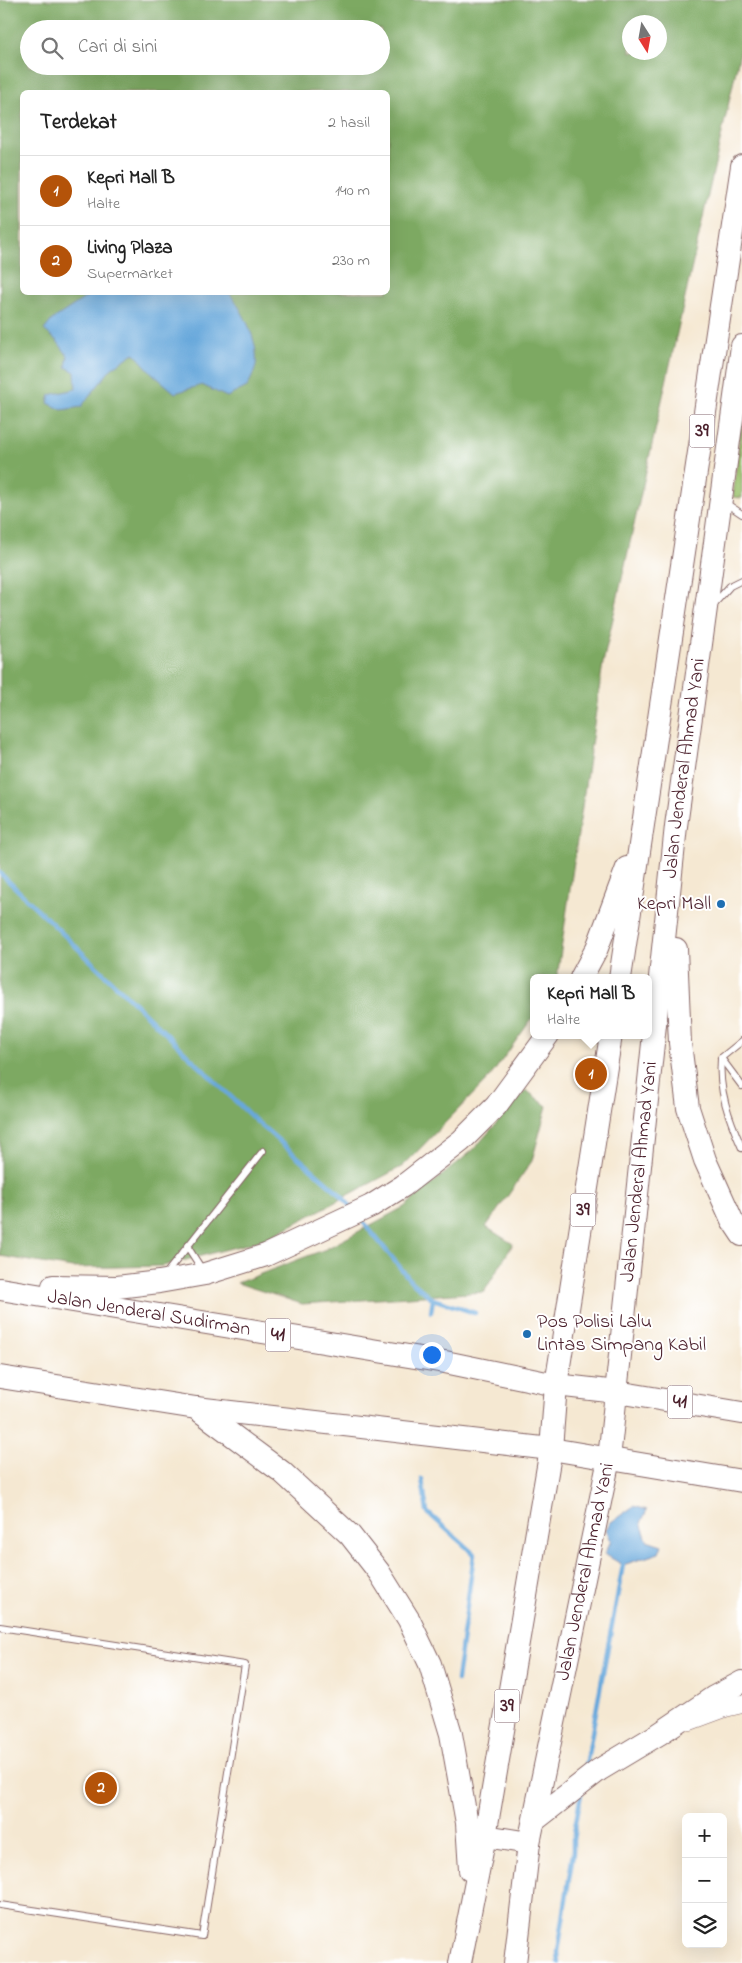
<!DOCTYPE html>
<html lang="id">
<head>
<meta charset="utf-8">
<style>
  :root { --surface:#fff; --page:#f2f2f2; --text:#222; --muted:#767676; --line:#e0e0e0; --accent:#b45309 }
  body { margin:0; font-family:"Indie Flower",sans-serif; background:var(--page); color:var(--text) }
  .controls { position:absolute; right:15px; bottom:15px; display:grid; overflow:hidden; border-radius:8px; box-shadow:0 5px 20px #0002 }
  .controls button { width:45px; height:45px; display:grid; place-items:center; padding:0; border:0; border-bottom:1px solid var(--line); background:var(--surface); color:var(--text); font:25px sans-serif }
  .compass { position:absolute; left:622px; top:15px; width:45px; height:45px; border-radius:50%; background:var(--surface); box-shadow:0 5px 20px #0002; rotate:169deg }
  .you { position:absolute; left:431px; top:1354px; width:18px; height:18px; margin:-12px; border:4px solid #fff; border-radius:50%; background:#1a73e8; box-shadow:0 0 0 8px #1a73e833 }
  .badge { display:grid; place-items:center; width:32px; height:32px; border-radius:50%; background:var(--accent); color:#fff; font-size:16px; font-weight:700 }
  .pin { position:absolute; translate:-50% -50%; border:2px solid #fff; box-shadow:0 1px 5px #0006 }
  .popup { position:absolute; left:530px; top:974px; width:122px; height:65px; box-sizing:border-box; display:grid; place-content:center; border-radius:8px; background:var(--surface); filter:drop-shadow(0 1px 4px #0005); font-size:16px; white-space:nowrap; color:var(--muted) }
  .popup b { font-size:19px; color:var(--text) }
  .popup::after { content:''; position:absolute; left:50%; top:100%; margin-left:-10px; border:10px solid transparent; border-top-color:var(--surface) }
  .list { margin:0; padding:0; list-style:none }
  h2 { display:flex; justify-content:space-between; align-items:center; height:65px; margin:0; padding:0 20px; font-size:21px }
  h2 small { font-size:16px; font-weight:400; color:var(--muted) }
  .list li { display:grid; grid-template-columns:32px 1fr auto; gap:15px; align-items:center; box-sizing:border-box; height:70px; padding:0 20px; border-top:1px solid var(--line) }
  .list b { display:block; font-size:19px; white-space:nowrap }
  .list p { margin:0; font-size:16px; white-space:nowrap; color:var(--muted) }
  .list em { font-size:16px; font-style:normal; color:var(--muted) }
  .icon { flex:none; width:28px; height:28px; fill:none; stroke:currentColor; stroke-width:2; stroke-linecap:round; stroke-linejoin:round }
  .map { position:relative; flex:none; width:742px; height:1963px; overflow:hidden }
  .search { position:absolute; background:var(--surface); box-shadow:0 5px 20px #0002; left:20px; top:20px; width:370px; height:55px; display:flex; align-items:center; gap:12px; box-sizing:border-box; padding:0 18px; border-radius:28px; color:var(--muted); font-size:19px }
  .panel { position:absolute; background:var(--surface); box-shadow:0 5px 20px #0002; left:20px; top:90px; width:370px; height:205px; border-radius:8px }
  .map>svg:first-child { display:block }
  .green { fill:#9cc36f; stroke:#73714d }
  .forest { fill:#7da962; stroke:#646446; fill-rule:evenodd }
  .water { fill:#68a8db; stroke:#596483 }
  .lines { fill:none; stroke-linecap:round; stroke-linejoin:round }
  .stream { stroke:#68a8db; stroke-width:4.5 }
  .lane-casing { stroke:#866565; stroke-width:8 }
  .secondary-casing { stroke:#866565; stroke-width:19 }
  .highway-casing { stroke:#866565; stroke-width:24 }
  .lane { stroke:#fff; stroke-width:6 }
  .secondary { stroke:#fff; stroke-width:18 }
  .highway { stroke:#fff; stroke-width:22 }
  .poi-dot { fill:#1f6fb2; stroke:#fff; stroke-width:2 }
  .labels { text-anchor:middle; dominant-baseline:central; stroke-width:4; stroke-linejoin:round; paint-order:stroke }
  .shield { fill:#fff; stroke:#80626b; stroke-width:1 }
  .shield-label { font-size:19px; font-weight:bold; fill:#4a1f2b }
  .street-label { font-size:20px; fill:#4a1f2b; stroke:#fff }
  .poi-label { font-size:20px; fill:#4a1f2b; stroke:#fff; text-anchor:end }
</style>
</head>
<body>
<div class="map">
<svg width="742" height="1963" viewBox="0 0 742 1963">
  <rect width="100%" height="100%" fill="#fff"/>
  <filter id="ink" filterUnits="userSpaceOnUse"><feTurbulence type="fractalNoise" baseFrequency=".02" numOctaves="2"/><feDisplacementMap in="SourceGraphic" scale="10" xChannelSelector="R" yChannelSelector="G"/><feConvolveMatrix kernelMatrix="1 2 1 2 8 2 1 2 1" color-interpolation-filters="sRGB"/></filter>
  <filter id="wash" filterUnits="userSpaceOnUse"><feTurbulence type="fractalNoise" baseFrequency=".0096" numOctaves="4" result="noise"/><feDisplacementMap in="SourceGraphic" scale="20" xChannelSelector="R" yChannelSelector="G"/><feGaussianBlur stdDeviation="1.12" result="paint"/><feColorMatrix in="noise" values="0 0 0 0 0 0 0 0 0 0 0 0 0 0 0 0 0 1.4 0 .05"/><feComposite in="paint" operator="in"/></filter>
  <g filter="url(#wash)">
    <rect width="100%" height="100%" fill="#f5e8d2"/>
    <path class="green" d="M742 414V498L733 497Z"/>
    <g class="forest">
      <path d="M0 0H742V44L603 663 557 978H534L533 1017 490 1077 403 1166 266 1239 163 1266 72 1268 0 1256ZM630 22H660V52H630ZM29 29H381V66H29ZM22 92H388V292H22Z"/>
      <path d="M526 1090 547 1106 532 1161 486 1227 513 1244 484 1292 302 1304 237 1283 326 1249 404 1207 473 1150Z"/>
    </g>
    <g class="water">
      <path d="M94 292 229 293C243 310 259 342 256 365 255 372 250 381 247 387L227 397 202 385 175 393 153 374 134 353 111 369 81 407 62 410 48 403 50 395 76 389 75 372 66 367 68 356 57 341 44 330 53 319Z"/>
      <path d="M634 1506 647 1510 641 1523 647 1540 662 1545 659 1553 623 1565 604 1554 611 1541 606 1529 611 1522Z"/>
    </g>
    <g class="lines">
      <g class="stream">
        <path d="M0 873 256 1121 338 1192 352 1208"/>
        <path d="M360 1218 411 1281 433 1299 475 1313"/>
        <path d="M431 1312 433 1299"/>
        <path d="M422 1479 427 1512 474 1554 457 1680"/>
        <path d="M585 1771 623 1565"/>
        <path d="M559 1963 558 1952 573 1853V1839L581 1794"/>
      </g>
    </g>
  </g>
  <g filter="url(#ink)">
    <g class="lines">
      <g class="lane-casing">
        <g id="lane">
          <path d="M724 502 742 514"/>
          <path d="M713 605 730 586 742 580"/>
          <path d="M742 1041 721 1058C718 1090 729 1119 742 1148"/>
          <path d="M721 1058 742 1086"/>
          <path d="M187 1246 203 1271"/>
          <path d="M165 1275 263 1151"/>
          <path d="M0 1627 245 1665 202 1936 0 1905"/>
        </g>
      </g>
      <g class="secondary-casing">
        <path id="secondary" d="M690 1721 725 1708 742 1704"/>
      </g>
      <g class="highway-casing">
        <g id="highway">
          <path d="M676 949 680 1043 688 1108 705 1160 732 1220 742 1235"/>
          <path d="M581 978 597 948 627 868"/>
          <path d="M620 978 742 166"/>
          <path d="M53 1286 117 1287 159 1282 205 1274 266 1255 371 1206 403 1186 461 1141 496 1106 548 1035"/>
          <path id="s1" d="M0 1289 445 1362 556 1385 617 1392 742 1413"/>
          <path d="M0 1377 196 1408 551 1449 742 1481"/>
          <path d="M196 1408 282 1472 350 1535 379 1572 409 1620 430 1664 451 1734 467 1823 470 1870"/>
          <path d="M535 1820 599 1770 659 1734 714 1697 742 1682"/>
          <path d="M485 1836 529 1843"/>
          <path d="M460 1963 485 1836 551 1449 556 1385 611 1035"/>
          <path id="s2" d="M515 1963 529 1843 609 1459 676 826 742 346"/>
        </g>
      </g>
      <use href="#lane" class="lane"/>
      <use href="#secondary" class="secondary"/>
      <use href="#highway" class="highway"/>
    </g>
  </g>
  <g class="poi-dot">
    <circle cx="721" cy="904" r="5"/>
    <circle cx="527" cy="1334" r="5"/>
  </g>
  <g class="labels">
    <g class="shield">
      <rect x="689.5" y="414.5" width="25" height="33" rx="4"/>
      <rect x="570.5" y="1193.5" width="25" height="33" rx="4"/>
      <rect x="265.5" y="1318.5" width="25" height="33" rx="4"/>
      <rect x="667.5" y="1385.5" width="25" height="33" rx="4"/>
      <rect x="494.5" y="1689.5" width="25" height="33" rx="4"/>
    </g>
    <g class="shield-label">
      <text x="702" y="431">39</text>
      <text x="583" y="1210">39</text>
      <text x="278" y="1335">41</text>
      <text x="680" y="1402">41</text>
      <text x="507" y="1706">39</text>
    </g>
    <g class="street-label">
      <text stroke="none"><textPath href="#s2" startOffset="1208">Jalan Jenderal Ahmad Yani</textPath></text>
      <text stroke="none"><textPath href="#s2" startOffset="802">Jalan Jenderal Ahmad Yani</textPath></text>
      <text stroke="none"><textPath href="#s1" startOffset="151">Jalan Jenderal Sudirman</textPath></text>
      <text stroke="none"><textPath href="#s2" startOffset="398">Jalan Jenderal Ahmad Yani</textPath></text>
    </g>
    <g class="poi-label">
      <text x="711" y="904">Kepri Mall</text>
      <text x="537" y="1322" text-anchor="start">Pos Polisi Lalu<tspan x="537" dy="23">Lintas Simpang Kabil</tspan></text>
    </g>
  </g>
</svg>
<div class="controls">
<button>+</button>
<button>−</button>
<button><svg class="icon" aria-label="layers" viewBox="0 0 24 24"><path d="M12 4l9 5-9 5-9-5zM3 14l9 5 9-5"/></svg></button>
</div>
<svg class="compass" viewBox="-18 -18 36 36"><path d="M0-13l5 13h-10z" fill="#e53935"/><path d="M0 13l5-13h-10z" fill="#767676"/></svg>
<div class="you"></div>
<div class="pin badge" style="left:591px;top:1074px">1</div>
<div class="popup"><b>Kepri Mall B</b>Halte</div>
<div class="pin badge" style="left:101px;top:1788px">2</div>
<div class="search"><svg class="icon" aria-label="search" viewBox="0 0 24 24"><circle cx="10" cy="10" r="6"/><path d="M15 15l6 6"/></svg>Cari di sini</div>
<section class="panel">
<h2>Terdekat<small>2 hasil</small></h2>
<ul class="list">
<li><span class="badge">1</span><div><b>Kepri Mall B</b><p>Halte</p></div><em>140 m</em></li>
<li><span class="badge">2</span><div><b>Living Plaza</b><p>Supermarket</p></div><em>230 m</em></li>
</ul>
</section>
</div>
</body>
</html>
